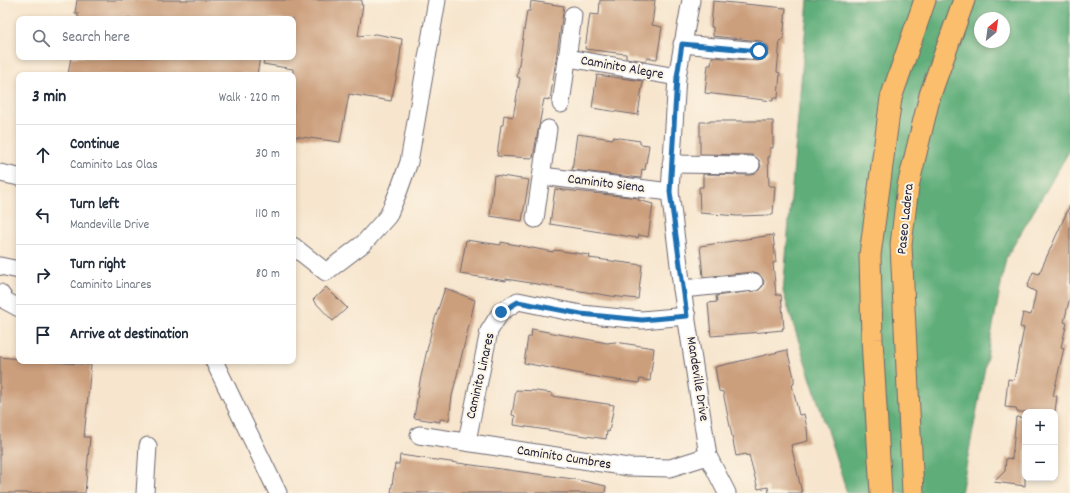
<!DOCTYPE html>
<html lang="en">
<head>
<meta charset="utf-8">
<style>
  :root { --surface:#fff; --page:#f2f2f3; --text:#1f2937; --muted:#747a83; --line:#e0e1e3 }
  body { margin:0; font-family:Dekko,sans-serif; background:var(--page); color:var(--text) }
  .controls { position:absolute; right:12px; bottom:12px; display:grid; overflow:hidden; border-radius:8px; box-shadow:0 2px 6px #0003 }
  .controls button { width:36px; height:36px; display:grid; place-items:center; padding:0; border:0; border-bottom:1px solid var(--line); background:var(--surface); color:var(--text); font:20px sans-serif }
  .compass { position:absolute; left:974px; top:12px; width:36px; height:36px; border-radius:50%; background:var(--surface); box-shadow:0 2px 6px #0003; rotate:29deg }
  .stop { position:absolute; width:12px; height:12px; margin:-9px; border:3px solid #1f6fb2; border-radius:50%; background:#fff }
  .stop.end { background:#1f6fb2; border-color:#fff; box-shadow:0 1px 4px #0008 }
  .list { margin:0; padding:0; list-style:none }
  h2 { display:flex; justify-content:space-between; align-items:center; height:52px; margin:0; padding:0 16px; font-size:17px }
  h2 small { font-size:13px; font-weight:400; color:var(--muted) }
  .list li { display:grid; grid-template-columns:26px 1fr auto; gap:12px; align-items:center; box-sizing:border-box; height:60px; padding:0 16px; border-top:1px solid var(--line) }
  .list b { display:block; font-size:15px; white-space:nowrap }
  .list p { margin:0; font-size:13px; white-space:nowrap; color:var(--muted) }
  .list em { font-size:13px; font-style:normal; color:var(--muted) }
  .icon { flex:none; width:22px; height:22px; fill:none; stroke:currentColor; stroke-width:2; stroke-linecap:round; stroke-linejoin:round }
  .map { position:relative; flex:none; width:1070px; height:493px; overflow:hidden }
  .search { position:absolute; background:var(--surface); box-shadow:0 2px 6px #0003; left:16px; top:16px; width:280px; height:44px; display:flex; align-items:center; gap:10px; box-sizing:border-box; padding:0 14px; border-radius:8px; color:var(--muted); font-size:15px }
  .panel { position:absolute; background:var(--surface); box-shadow:0 2px 6px #0003; left:16px; top:72px; width:280px; height:292px; border-radius:8px }
  .map>svg:first-child { display:block }
  .forest { fill:#5ead79; stroke:#40685a; fill-rule:evenodd }
  .building { fill:#cb9e7c }
  .lines { fill:none; stroke-linecap:round; stroke-linejoin:round }
  .minor-casing { stroke:#6d666e; stroke-width:19 }
  .major-casing { stroke:#6d666e; stroke-width:23 }
  .minor { stroke:#fff; stroke-width:17 }
  .major { stroke:#fabe6d; stroke-width:21 }
  .route { stroke:#1f6fb2; stroke-width:5 }
  .labels { text-anchor:middle; dominant-baseline:central; stroke-width:4; stroke-linejoin:round; paint-order:stroke }
  .street-label { font-size:14px; fill:#22223b; stroke:#fcf5e5 }
</style>
</head>
<body>
<div class="map">
<svg width="1070" height="493" viewBox="0 0 1070 493">
  <rect width="100%" height="100%" fill="#fcf5e5"/>
  <filter id="ink" filterUnits="userSpaceOnUse"><feTurbulence type="fractalNoise" baseFrequency=".025" numOctaves="2"/><feDisplacementMap in="SourceGraphic" scale="8" xChannelSelector="R" yChannelSelector="G"/><feConvolveMatrix kernelMatrix="1 2 1 2 8 2 1 2 1" color-interpolation-filters="sRGB"/></filter>
  <filter id="wash" filterUnits="userSpaceOnUse"><feTurbulence type="fractalNoise" baseFrequency=".012" numOctaves="4" result="noise"/><feDisplacementMap in="SourceGraphic" scale="16" xChannelSelector="R" yChannelSelector="G"/><feGaussianBlur stdDeviation="0.9" result="paint"/><feColorMatrix in="noise" values="0 0 0 0 0 0 0 0 0 0 0 0 0 0 0 0 0 1.4 0 .05"/><feComposite in="paint" operator="in"/></filter>
  <g filter="url(#wash)">
    <rect width="100%" height="100%" fill="#f7e5cd"/>
    <path class="forest" d="M808 0H1070V150L1006 258 961 493H847L783 292ZM980 18H1004V42H980Z"/>
    <g id="blocks">
      <g class="building">
        <path d="M77 0H362L361 5H363L358 36 376 34 402 39 399 65 391 101 349 94 340 142 293 136V69L263 64 264 57H293V19H78V13H75Z"/>
        <path d="M600 0H655L652 25 662 27 657 59 648 58 646 61 626 58V54L585 49 590 14 599 15Z"/>
        <path d="M531 1 564 6 550 100 544 99 533 158 497 156 501 125H503L504 115 513 117 520 78 517 77 527 11H530Z"/>
        <path d="M713 1 786 8 783 41 780 40 777 72 780 73 778 98H773V101L705 93 708 65H711L712 57 758 61 767 57 769 52 768 46 760 41 713 36V27H711Z"/>
        <path d="M71 57H260L257 75 238 73 237 75H68Z"/>
        <path d="M597 75 643 81 638 115 592 108Z"/>
        <path d="M710 121H773V148H770V157H768L769 186H775L773 214H771V215L737 216 700 213 699 187H703V174L751 175 759 170 761 166 759 160 752 155 700 154V122H710Z"/>
        <path d="M577 134 613 139V137L640 141V144L649 145 645 170 642 169 641 178 572 170Z"/>
        <path d="M494 175 529 180 522 221 490 216Z"/>
        <path d="M555 189 639 198 638 200 653 204 648 237 639 235 638 238 550 224Z"/>
        <path d="M1070 205V297L1064 322 1067 323 1061 347 1064 348 1053 396H1057L1055 412H1017L1016 408 1005 407 1008 379 1014 380 1024 328 1020 327 1023 313 1031 315 1036 292 1027 287 1033 272 1039 274Z"/>
        <path d="M773 235 776 262 773 263 776 295H781L784 328H782L783 330 762 332 711 336 708 303 717 302 716 296 759 290 763 286 764 281 758 273 753 272 703 277 700 246Z"/>
        <path d="M466 240 501 245V242L553 252 554 250 590 255 589 258 642 265 638 299 611 296 506 279V281L460 274Z"/>
        <path d="M326 287 347 308 333 321 313 300Z"/>
        <path d="M445 288 475 300 452 396 449 420 440 419V422L414 418 420 381 432 328Z"/>
        <path d="M532 329 607 343 615 342 654 348 650 381 640 379 639 383 602 378 524 363 528 337H531Z"/>
        <path d="M787 350 794 377V384L792 385 799 415 804 414 807 428 808 441 791 445 802 493H769L768 487 758 489 749 455 746 456V454L736 456 723 392 719 391 715 367Z"/>
        <path d="M0 357 19 359V361H44L91 365 84 437H90L85 493H0Z"/>
        <path d="M516 390 536 391 552 393V396L614 405 609 432 607 431 606 439 514 425 515 416 512 415Z"/>
        <path d="M1016 417 1025 418V486L994 482 1005 471 1006 458 1012 459Z"/>
        <path d="M400 455 573 479 606 486 605 493H391L395 464H399Z"/>
      </g>
    </g>
  </g>
  <g filter="url(#ink)">
    <use href="#blocks" fill-opacity="0" stroke="#6d666e" stroke-width="1"/>
    <g class="lines">
      <g class="minor-casing">
        <g id="minor">
          <path d="M691 0 677 77 670 192 682 289 708 456 727 493"/>
          <path d="M682 44 759 51"/>
          <path d="M568 58 677 77"/>
          <path d="M561 104 573 15"/>
          <path d="M671 164 751 165"/>
          <path d="M0 173 19 177"/>
          <path d="M542 176 670 192"/>
          <path d="M535 219 548 129"/>
          <path d="M293 246 326 272 364 243 388 216 399 190 409 162 437 0"/>
          <path d="M0 266 19 270"/>
          <path d="M682 289 754 282"/>
          <path d="M0 293 6 301 19 308"/>
          <path d="M214 361 278 493"/>
          <path d="M419 435 628 467 670 468 708 456"/>
          <path d="M467 441 489 331 501 312 518 301 581 314 642 320 687 316"/>
          <path d="M145 493 148 446"/>
        </g>
      </g>
      <g class="major-casing">
        <g id="major">
          <path d="M881 493 872 339 870 255 891 98 925 0"/>
          <path d="M913 493 901 245 908 186 930 95 964 0"/>
        </g>
      </g>
      <use href="#minor" class="minor"/>
      <use href="#major" class="major"/>
    </g>
  </g>
  <g class="lines" filter="url(#ink)">
    <path class="route" d="M501 312 518 302 581 314 642 320 687 316 670 192 677 77 682 44 759 51"/>
  </g>
  <g class="labels">
    <g class="street-label">
      <text transform="translate(622 68) rotate(10)">Caminito Alegre</text>
      <text transform="translate(606 184) rotate(7)">Caminito Siena</text>
      <text transform="translate(906 219) rotate(-84)">Paseo Ladera</text>
      <text transform="translate(481 376) rotate(-77)">Caminito Linares</text>
      <text transform="translate(697 379) rotate(81)">Mandeville Drive</text>
      <text transform="translate(564 458) rotate(9)">Caminito Cumbres</text>
    </g>
  </g>
</svg>
<div class="controls">
<button>+</button>
<button>−</button>
</div>
<svg class="compass" viewBox="-18 -18 36 36"><path d="M0-13l5 13h-10z" fill="#e53935"/><path d="M0 13l5-13h-10z" fill="#747a83"/></svg>
<div class="stop" style="left:759px;top:51px"></div>
<div class="stop end" style="left:501px;top:312px"></div>
<div class="search"><svg class="icon" aria-label="search" viewBox="0 0 24 24"><circle cx="10" cy="10" r="6"/><path d="M15 15l6 6"/></svg>Search here</div>
<section class="panel">
<h2>3 min<small>Walk · 220 m</small></h2>
<ul class="list">
<li><svg class="icon" aria-label="ahead" viewBox="0 0 24 24"><path d="M12 20V5M6 11l6-6 6 6"/></svg><div><b>Continue</b><p>Caminito Las Olas</p></div><em>30 m</em></li>
<li><svg class="icon" aria-label="left" viewBox="0 0 24 24"><path d="M17 20v-9H6M10 6l-5 5 5 5"/></svg><div><b>Turn left</b><p>Mandeville Drive</p></div><em>110 m</em></li>
<li><svg class="icon" aria-label="right" viewBox="0 0 24 24"><path d="M7 20v-9h11M14 6l5 5-5 5"/></svg><div><b>Turn right</b><p>Caminito Linares</p></div><em>80 m</em></li>
<li><svg class="icon" aria-label="arrive" viewBox="0 0 24 24"><path d="M6 21V4h12l-3 4 3 4H6"/></svg><div><b>Arrive at destination</b></div></li>
</ul>
</section>
</div>
</body>
</html>
